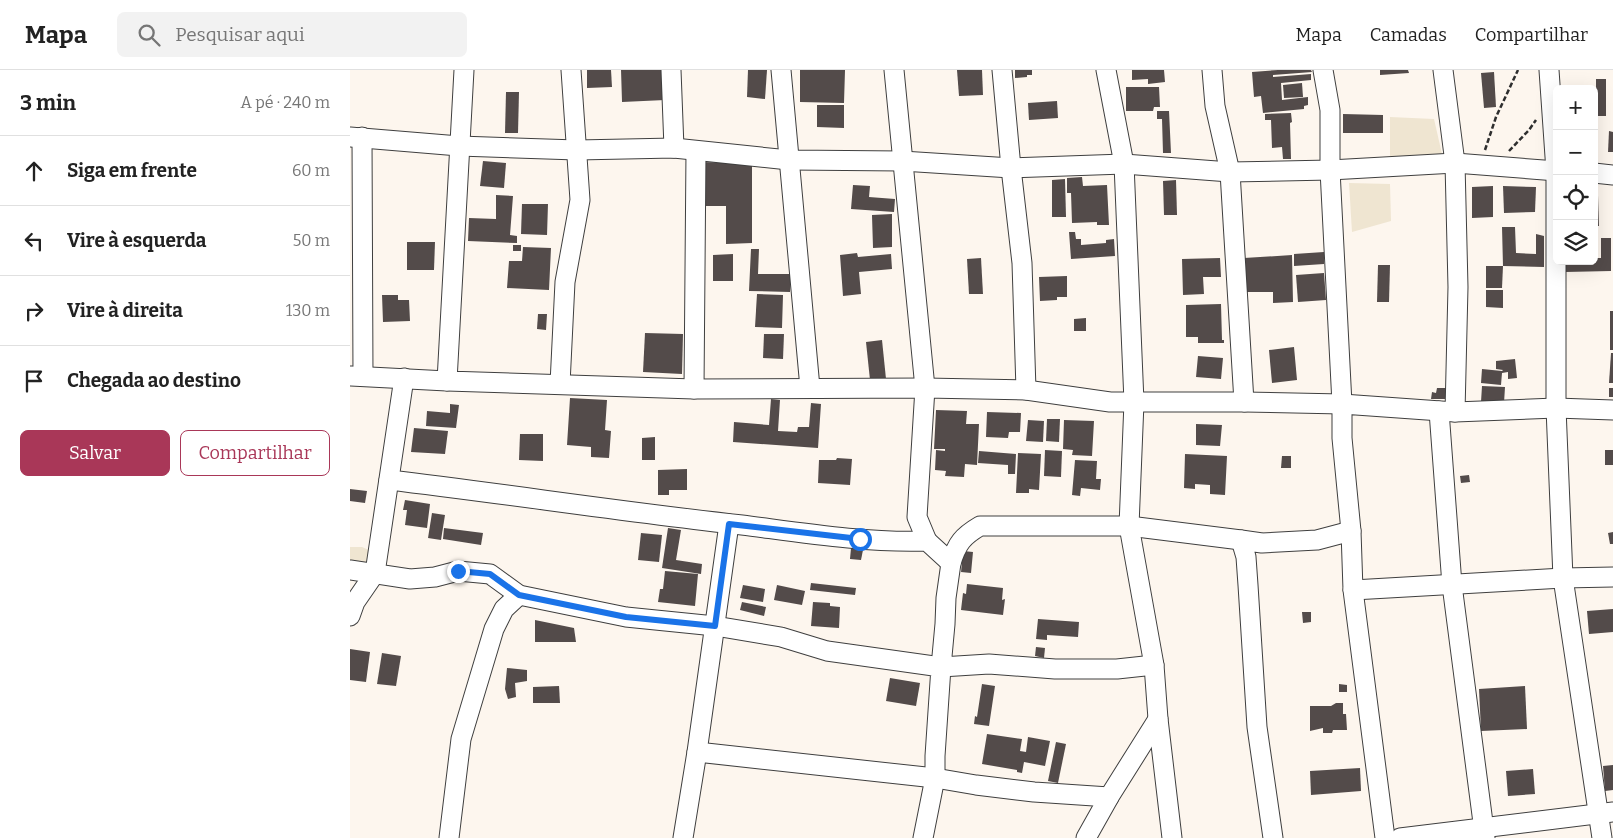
<!DOCTYPE html>
<html lang="pt">
<head>
<meta charset="utf-8">
<style>
  :root { --surface:#fff; --page:#f2f2f2; --text:#222; --muted:#767676; --line:#e0e0e0; --accent:#a93758 }
  body { margin:0; font-family:Bitter,serif; background:var(--page); color:var(--text) }
  .controls { position:absolute; right:15px; top:15px; display:grid; overflow:hidden; border-radius:8px; box-shadow:0 5px 20px #0002 }
  .controls button { width:45px; height:45px; display:grid; place-items:center; padding:0; border:0; border-bottom:1px solid var(--line); background:var(--surface); color:var(--text); font:25px sans-serif }
  .stop { position:absolute; width:15px; height:15px; margin:-11px; border:4px solid #1a73e8; border-radius:50%; background:#fff }
  .stop.end { background:#1a73e8; border-color:#fff; box-shadow:0 1px 5px #0008 }
  .list { margin:0; padding:0; list-style:none }
  h2 { display:flex; justify-content:space-between; align-items:center; height:65px; margin:0; padding:0 20px; font-size:21px }
  h2 small { font-size:16px; font-weight:400; color:var(--muted) }
  .list li { display:grid; grid-template-columns:32px 1fr auto; gap:15px; align-items:center; box-sizing:border-box; height:70px; padding:0 20px; border-top:1px solid var(--line) }
  .list b { display:block; font-size:19px; white-space:nowrap }
  .list em { font-size:16px; font-style:normal; color:var(--muted) }
  .actions { display:flex; gap:10px; padding:15px 20px }
  .actions a { flex:1; padding:11px 0; border:1px solid var(--accent); border-radius:8px; text-align:center; font-size:18px; color:var(--accent) }
  .actions .main { background:var(--accent); color:#fff }
  .icon { flex:none; width:28px; height:28px; fill:none; stroke:currentColor; stroke-width:2; stroke-linecap:round; stroke-linejoin:round }
  .map { position:relative; flex:none; width:1263px; height:768px; overflow:hidden }
  header { display:flex; align-items:center; gap:30px; box-sizing:border-box; height:70px; padding:0 25px; background:var(--surface); border-bottom:1px solid var(--line) }
  header strong { font-size:24px }
  nav { display:flex; gap:28px; margin-inline-start:auto; font-size:18px }
  .search { width:350px; height:45px; background:var(--page); display:flex; align-items:center; gap:12px; box-sizing:border-box; padding:0 18px; border-radius:8px; color:var(--muted); font-size:19px }
  main { display:flex }
  aside { flex:1; background:var(--surface) }
  .map>svg:first-child { display:block }
  .farmland { fill:#efe5d1 }
  .building { fill:#534b4a }
  .lines { fill:none; stroke-linecap:round; stroke-linejoin:round }
  .minor-casing { stroke:#3f3f3f; stroke-width:21 }
  .path { stroke:#2e2e2e; stroke-width:2.5; stroke-dasharray:5 2.5; stroke-linecap:butt }
  .minor { stroke:#fff; stroke-width:19 }
  .route { stroke:#1a73e8; stroke-width:6 }
</style>
</head>
<body>
<header>
<strong>Mapa</strong>
<div class="search"><svg class="icon" aria-label="search" viewBox="0 0 24 24"><circle cx="10" cy="10" r="6"/><path d="M15 15l6 6"/></svg>Pesquisar aqui</div>
<nav><a>Mapa</a><a>Camadas</a><a>Compartilhar</a></nav>
</header>
<main>
<aside>
<h2>3 min<small>A pé · 240 m</small></h2>
<ul class="list">
<li><svg class="icon" aria-label="ahead" viewBox="0 0 24 24"><path d="M12 20V5M6 11l6-6 6 6"/></svg><div><b>Siga em frente</b></div><em>60 m</em></li>
<li><svg class="icon" aria-label="left" viewBox="0 0 24 24"><path d="M17 20v-9H6M10 6l-5 5 5 5"/></svg><div><b>Vire à esquerda</b></div><em>50 m</em></li>
<li><svg class="icon" aria-label="right" viewBox="0 0 24 24"><path d="M7 20v-9h11M14 6l5 5-5 5"/></svg><div><b>Vire à direita</b></div><em>130 m</em></li>
<li><svg class="icon" aria-label="arrive" viewBox="0 0 24 24"><path d="M6 21V4h12l-3 4 3 4H6"/></svg><div><b>Chegada ao destino</b></div></li>
</ul>
<div class="actions"><a class="main">Salvar</a><a>Compartilhar</a></div>
</aside>
<div class="map">
<svg width="1263" height="768" viewBox="0 0 1263 768">
  <rect width="100%" height="100%" fill="#fdf6ee"/>
  <g class="farmland">
    <path d="M1040 47 1084 49 1092 84 1040 88Z"/>
    <path d="M999 113 1040 114 1041 151 1002 162Z"/>
    <path d="M0 477H12L21 481 17 497H0Z"/>
  </g>
  <g class="building">
    <path d="M237 0H261L262 17 237 18Z"/>
    <path d="M271 0H314L315 30 272 32Z"/>
    <path d="M398 0H417L415 29 397 27Z"/>
    <path d="M450 0H495L494 33 450 32Z"/>
    <path d="M607 0H632L633 25 609 26Z"/>
    <path d="M665 0H682V5H677V7L665 8Z"/>
    <path d="M782 0H814L815 12 798 14V9L782 10Z"/>
    <path d="M928 0H961L962 2 923 5V7L961 4V10L931 13 932 30 958 27V35L954 36V39L913 43 911 26 904 27 902 2Z"/>
    <path d="M1030 0H1058L1059 3 1030 5Z"/>
    <path d="M1144 2 1146 37 1134 38 1131 3Z"/>
    <rect x="1246" y="9" width="10" height="37"/>
    <path d="M952 13 953 27 934 28 933 15Z"/>
    <path d="M776 17H809L810 37H804L803 41H776Z"/>
    <path d="M156 22H169L168 63H155Z"/>
    <path d="M707 31 708 48 679 50 678 33Z"/>
    <path d="M467 35H494V58L467 57Z"/>
    <path d="M807 41H819L821 83H813L812 49H807Z"/>
    <path d="M941 43 942 52 940 53 941 89H933L932 77 922 78 921 50H915V44Z"/>
    <path d="M993 44 1033 45V63H993Z"/>
    <path d="M1259 61 1263 62V82H1258Z"/>
    <path d="M133 91 156 93 154 118 130 116Z"/>
    <path d="M348 92 402 93V173L376 174V136H348Z"/>
    <path d="M732 107 733 116 757 115 759 155H747V152L722 153 721 123H717V108Z"/>
    <path d="M715 109 716 147H702V110Z"/>
    <path d="M826 110 827 145H814L813 111Z"/>
    <path d="M503 115 520 116 519 127 545 129 544 142 501 139Z"/>
    <path d="M1143 116V147L1122 148V117Z"/>
    <path d="M1153 116 1186 117 1185 142 1154 143Z"/>
    <path d="M146 125 163 126 160 165 167 166V173L118 171 119 148 146 149Z"/>
    <path d="M1244 126H1248L1249 156H1244Z"/>
    <path d="M172 134H198L197 165 171 164Z"/>
    <path d="M542 144V177L523 178 522 145Z"/>
    <path d="M1152 157H1165L1166 183 1186 184V164L1194 166V197L1153 196Z"/>
    <path d="M719 162H725L726 169H731V175L756 173V170L764 169 765 186 721 189Z"/>
    <path d="M1251 168H1261V201L1215 202V191H1244V188H1251Z"/>
    <path d="M57 172H85L84 200H57Z"/>
    <rect x="163" y="175" width="8" height="6"/>
    <path d="M173 177 201 178 199 220 157 218 159 191H172Z"/>
    <path d="M401 179H409L408 204H441L440 222 399 221Z"/>
    <path d="M974 182V194L944 196V184Z"/>
    <path d="M507 183 508 187 541 184 542 199 509 202 511 224 493 226 490 185Z"/>
    <path d="M383 184V211H363V185Z"/>
    <path d="M942 185 943 232 923 233V222H894V188Z"/>
    <path d="M631 188 633 224H619L617 189Z"/>
    <path d="M870 188 871 207H853L854 224 833 225 832 189Z"/>
    <path d="M1028 195H1040L1039 232H1027Z"/>
    <path d="M1136 196H1153L1152 218H1136Z"/>
    <path d="M974 203 976 230 948 232 946 205Z"/>
    <path d="M717 206V227H707V230L690 231 689 207Z"/>
    <path d="M1136 220H1153V238L1136 237Z"/>
    <path d="M407 224 433 225 432 258 405 257Z"/>
    <path d="M32 225H48V230H59L60 251 33 252Z"/>
    <path d="M871 234 872 270H874V273H848V267H836V235Z"/>
    <rect x="1260" y="241" width="3" height="39"/>
    <path d="M188 244H197L196 260 187 259Z"/>
    <path d="M736 248V261H724V249Z"/>
    <path d="M295 263 333 264 332 304 293 302Z"/>
    <path d="M414 264H434L433 289 413 288Z"/>
    <path d="M532 270 536 309 520 310 516 272Z"/>
    <path d="M944 277 947 310 922 313 919 280Z"/>
    <path d="M1261 283H1263V313H1259Z"/>
    <path d="M848 286 873 288 871 309 846 307Z"/>
    <path d="M1165 289 1167 308 1158 309V302L1152 303 1151 315 1131 313 1132 299 1152 301 1153 300 1146 299V291Z"/>
    <path d="M1132 316 1155 317 1154 333 1131 332Z"/>
    <path d="M1087 318H1096V329H1081L1082 322 1086 323Z"/>
    <rect x="1259" y="318" width="4" height="9"/>
    <path d="M220 328 257 330 255 360 261 361 259 388 241 387V377L217 375Z"/>
    <path d="M421 329 430 330 428 361 447 362 448 357H459L461 333 471 334 468 378 383 372 384 352 419 355Z"/>
    <path d="M100 334 109 335 106 358 76 356 77 341 100 343Z"/>
    <path d="M586 340 617 341 616 354H629L627 395 615 394 614 407 595 406 596 401 585 400 586 380 595 381V379H584Z"/>
    <path d="M637 342 671 343 670 362H659L658 368 636 367Z"/>
    <path d="M697 349H710L709 372 696 371Z"/>
    <path d="M678 350 694 351 693 372 676 371Z"/>
    <path d="M714 350 744 351 742 386 722 385 723 380 713 379Z"/>
    <path d="M846 354 872 355 870 376 846 375Z"/>
    <path d="M64 358 98 361 95 384 61 382Z"/>
    <path d="M170 364H193V391L169 390Z"/>
    <path d="M305 367V390H292V368Z"/>
    <path d="M695 380 712 381 711 407 694 406Z"/>
    <rect x="1255" y="380" width="8" height="15"/>
    <path d="M629 381 666 384 665 404H658V395L628 393Z"/>
    <path d="M668 383 691 384 689 420 679 419V423H666Z"/>
    <path d="M835 384 877 386 875 425 860 424V415L845 414V419L834 418Z"/>
    <path d="M932 386H941V398H931Z"/>
    <path d="M487 388 502 389 500 415 468 413 469 390H486Z"/>
    <path d="M725 390 747 391 746 409H751L750 420 731 418 730 426 722 425Z"/>
    <path d="M337 399V420H319V425H308V400Z"/>
    <path d="M1119 405 1120 412 1111 413 1110 406Z"/>
    <path d="M0 419 17 421 15 433 0 431Z"/>
    <path d="M55 430 80 434 77 458 55 455 57 440H53Z"/>
    <path d="M82 443 95 445 91 470 78 468Z"/>
    <path d="M94 458 133 463 131 475 93 469Z"/>
    <path d="M318 458 331 460 326 490 352 494 351 504 312 498Z"/>
    <path d="M1263 462V474H1260L1258 463Z"/>
    <path d="M291 463 312 465 309 492 288 490Z"/>
    <path d="M501 478 513 480 511 490 500 489Z"/>
    <path d="M613 481 623 482 621 503 611 502Z"/>
    <path d="M315 501 348 504 345 536 308 532 310 519H313Z"/>
    <path d="M461 513 506 518 505 525 460 520Z"/>
    <path d="M617 514 653 518 652 530 655 529 653 545 611 540 613 523 616 524Z"/>
    <path d="M393 515 415 519 413 532 390 528Z"/>
    <path d="M427 515 455 521 452 535 424 530Z"/>
    <path d="M392 532 416 537 414 546 390 540Z"/>
    <path d="M463 532 480 533V536L490 537 489 558 461 556Z"/>
    <path d="M1263 539V562L1239 564 1237 541Z"/>
    <path d="M952 542H961V552L953 553Z"/>
    <path d="M688 549 729 552 728 567 697 565V570L686 569Z"/>
    <path d="M185 550 224 558 226 572H185Z"/>
    <path d="M686 577 695 578 694 588 685 586Z"/>
    <path d="M0 579 20 582 16 612 0 610Z"/>
    <path d="M32 583 51 586 46 616 27 614Z"/>
    <path d="M157 598 177 600V611L165 613 166 627 158 629 155 619Z"/>
    <path d="M540 608 570 613 566 636 536 631Z"/>
    <path d="M632 614 645 616 639 656 624 654 625 646 627 647Z"/>
    <path d="M989 614 997 615V622H989Z"/>
    <path d="M209 616 210 633H183V617Z"/>
    <path d="M1175 616 1177 659 1131 661 1129 619Z"/>
    <path d="M986 633H993V644H996L997 660H983L982 663H973V658L960 661V636H981Z"/>
    <path d="M637 664 672 669 670 681 676 682 678 667 700 671 695 696 674 692 672 703 667 702V700L632 694Z"/>
    <path d="M706 672 716 674 708 713 698 711Z"/>
    <path d="M1263 695V720L1255 721 1253 696Z"/>
    <path d="M1010 698 1011 721 961 725 960 701Z"/>
    <path d="M1183 699 1185 724 1158 726 1156 701Z"/>
  </g>
  <g class="lines">
    <g class="minor-casing">
      <g id="minor">
        <path d="M114 0 97 311 344 319 575 318 676 320 760 332H894L992 334 980 100V40L973 0"/>
        <path d="M321 0 324 78"/>
        <path d="M431 0 460 318"/>
        <path d="M544 0 575 318 567 447 577 471"/>
        <path d="M652 0 661 98 672 193 676 320"/>
        <path d="M756 0 774 94 784 332 779 456 804 595 808 649 822 768"/>
        <path d="M862 0 865 36 880 102 894 332"/>
        <path d="M1093 0 1105 93 1108 217 1105 342"/>
        <path d="M1199 0 1206 101V338L1213 508 1252 768"/>
        <path d="M0 67 109 76 227 80 324 78 439 90 552 91 661 98 774 94 880 102 980 100 1105 93 1207 101"/>
        <path d="M12 67 13 306"/>
        <path d="M1244 103 1263 105"/>
        <path d="M1 306 97 311"/>
        <path d="M210 314 215 212 230 130 221 0"/>
        <path d="M344 319 346 81"/>
        <path d="M1089 341 1102 515 1135 768"/>
        <path d="M39 410C157 424 274 442 392 455 454 463 515 473 577 471L601 493C607 473 613 466 630 456H779L891 470"/>
        <path d="M601 493 596 528 595 554 591 597 639 594 705 599H767L804 595"/>
        <path d="M0 500 60 509 85 507 108 501 140 504 169 525 276 547 365 556 431 567 477 581 591 597 585 686V708L573 768"/>
        <path d="M1003 520 1213 508 1263 507"/>
        <path d="M0 546 5 532 25 503 54 308"/>
        <path d="M347 682 585 708 626 715 684 722 759 727"/>
        <path d="M99 768 111 669 144 559 154 539 169 525"/>
        <path d="M333 768 347 682 379 454"/>
        <path d="M736 768 759 727 808 649"/>
        <path d="M923 768 907 657 898 515 896 487 891 470 912 473 967 470 1001 461"/>
        <path d="M1035 768 1003 520 1001 461 992 368V334L1105 342 1206 338 1263 340"/>
        <path d="M1050 768 1263 742"/>
      </g>
    </g>
    <g class="path">
      <path d="M1135 80 1146 47 1168 0"/>
      <path d="M1159 81 1179 60 1186 50"/>
    </g>
    <use href="#minor" class="minor"/>
  </g>
  <g class="lines">
    <path class="route" d="M108 501 140 504 169 525 276 547 365 556 379 454 510 469"/>
  </g>
</svg>
<div class="controls">
<button>+</button>
<button>−</button>
<button><svg class="icon" aria-label="locate" viewBox="0 0 24 24"><circle cx="12" cy="12" r="6"/><path d="M12 2v4M12 18v4M2 12h4M18 12h4"/></svg></button>
<button><svg class="icon" aria-label="layers" viewBox="0 0 24 24"><path d="M12 4l9 5-9 5-9-5zM3 14l9 5 9-5"/></svg></button>
</div>
<div class="stop" style="left:510px;top:469px"></div>
<div class="stop end" style="left:108px;top:501px"></div>
</div>
</main>
</body>
</html>
